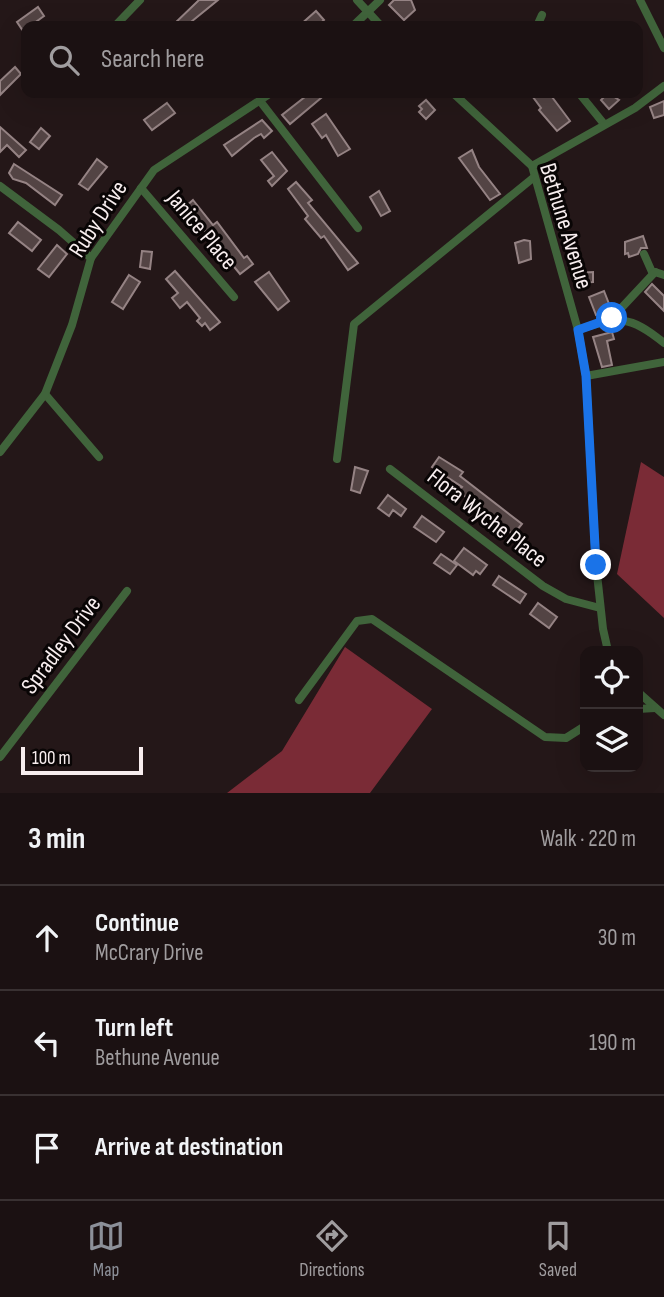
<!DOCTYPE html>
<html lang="en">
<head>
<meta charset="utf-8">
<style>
  :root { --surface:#1b1112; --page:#281f20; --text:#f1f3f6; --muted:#a09d9f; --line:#393132; --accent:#8c9099 }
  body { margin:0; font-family:"Sofia Sans Condensed",sans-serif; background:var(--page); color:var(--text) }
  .controls { position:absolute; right:21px; bottom:21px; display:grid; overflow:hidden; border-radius:14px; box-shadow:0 7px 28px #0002 }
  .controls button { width:63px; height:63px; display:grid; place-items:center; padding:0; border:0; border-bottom:2px solid var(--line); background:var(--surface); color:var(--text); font:35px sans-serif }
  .scale { position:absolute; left:21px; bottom:18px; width:122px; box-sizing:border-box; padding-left:7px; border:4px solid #f8eeef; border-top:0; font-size:19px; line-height:24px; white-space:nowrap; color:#f8eeef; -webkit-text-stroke:5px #090505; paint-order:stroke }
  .stop { position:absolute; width:21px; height:21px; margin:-16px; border:5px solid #1a73e8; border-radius:50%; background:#fff }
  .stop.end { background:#1a73e8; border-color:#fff; box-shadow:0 2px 7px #0008 }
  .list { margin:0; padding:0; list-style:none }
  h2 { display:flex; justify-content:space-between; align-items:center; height:91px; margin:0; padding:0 28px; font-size:30px }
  h2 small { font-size:23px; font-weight:400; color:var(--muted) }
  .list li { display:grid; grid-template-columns:46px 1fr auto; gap:21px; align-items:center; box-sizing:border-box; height:105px; padding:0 28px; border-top:2px solid var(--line) }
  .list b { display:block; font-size:26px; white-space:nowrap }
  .list p { margin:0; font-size:23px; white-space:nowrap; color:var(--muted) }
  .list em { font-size:23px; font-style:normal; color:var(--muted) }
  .icon { flex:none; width:38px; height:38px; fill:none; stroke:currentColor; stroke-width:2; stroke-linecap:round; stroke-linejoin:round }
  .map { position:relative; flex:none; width:664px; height:793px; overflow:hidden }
  .search { position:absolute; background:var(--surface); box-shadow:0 7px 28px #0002; left:21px; right:21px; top:21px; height:77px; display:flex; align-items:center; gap:18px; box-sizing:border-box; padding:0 24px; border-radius:14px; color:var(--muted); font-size:26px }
  .sheet { height:406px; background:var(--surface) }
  nav { display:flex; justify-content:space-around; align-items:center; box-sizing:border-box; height:98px; border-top:2px solid var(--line); background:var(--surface); font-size:19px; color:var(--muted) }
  nav a { display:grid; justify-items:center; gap:4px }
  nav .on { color:var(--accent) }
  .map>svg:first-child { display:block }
  .forest { fill:#7a2b36 }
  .building { fill:#534444; stroke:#958384; stroke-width:2 }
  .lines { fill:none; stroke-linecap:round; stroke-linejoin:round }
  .minor { stroke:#40643b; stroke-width:8 }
  .route { stroke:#1a73e8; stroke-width:9 }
  .labels { text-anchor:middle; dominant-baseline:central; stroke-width:6; stroke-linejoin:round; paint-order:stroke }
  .street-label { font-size:24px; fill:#f8eeef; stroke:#090505 }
</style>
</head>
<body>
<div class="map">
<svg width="664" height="793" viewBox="0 0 664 793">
  <rect width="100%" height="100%" fill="#241718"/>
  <g class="forest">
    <path d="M641 462 664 477V618L617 574Z"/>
    <path d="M345 647 432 709 370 793H227L282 751Z"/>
  </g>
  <g class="building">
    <path d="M199 0H218L186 26H172Z"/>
    <path d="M394 0H411L415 10 404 20 389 5Z"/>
    <path d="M38 7 44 16 23 31 17 22Z"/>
    <path d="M316 11 324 20 317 26H299Z"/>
    <path d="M15 67 21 74 0 95V81Z"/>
    <path d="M310 93H327L290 124 282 115Z"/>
    <path d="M530 93H549L570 121 557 131 539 110 541 108Z"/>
    <path d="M608 93 619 100 609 109 601 100Z"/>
    <path d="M426 100 435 110 426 119 419 112 422 109 419 106Z"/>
    <path d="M664 101V115L654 118 650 107Z"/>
    <path d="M167 103 175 113 152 130 144 120Z"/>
    <path d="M326 114 350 149 338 156 326 135 322 138 312 124Z"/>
    <path d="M262 120 272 131 264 138 261 134 254 138 232 156 224 145Z"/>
    <path d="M0 127 26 150 19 157 7 145 0 152Z"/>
    <path d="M41 128 50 136 39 149 30 142Z"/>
    <path d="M472 150 479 167 500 194 490 200 459 158Z"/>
    <path d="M272 152 287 171 272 186 268 181 274 176 261 160Z"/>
    <path d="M97 159 107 167 88 190 79 184Z"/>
    <path d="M14 164 62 195 55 205 26 183 13 179 9 173Z"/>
    <path d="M296 182 312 200 308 203 358 263 348 270 324 236 321 238 305 219 308 216 288 189Z"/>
    <path d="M379 191 390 211 381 216 370 197Z"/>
    <path d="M193 200 213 225 217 222 244 258 247 256 253 264 240 274 185 207Z"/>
    <path d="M18 222 41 240 32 251 9 233Z"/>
    <path d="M643 236 647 248H641L638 254 629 257 628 253 625 254V242Z"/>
    <path d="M524 240 530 241 531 259 519 263 515 243Z"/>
    <path d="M57 245 67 254 49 277 38 269Z"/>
    <path d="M142 251 152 252 150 269 140 267Z"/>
    <path d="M175 271 220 322 210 330 205 323 202 326 197 321 200 318 187 302 180 308 172 298 178 293 166 279Z"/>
    <path d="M269 272 289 301 278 310 255 282Z"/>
    <path d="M593 272V282L576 283V273Z"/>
    <path d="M129 275 140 282 123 309 112 302Z"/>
    <path d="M652 284 664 296V311L645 292Z"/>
    <path d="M604 291 611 309 596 315 589 297Z"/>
    <path d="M612 332 614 339 607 341 612 365 602 367 593 337Z"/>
    <path d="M439 457 463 472 460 476 522 524 513 535 486 510 485 512 458 491 462 487 432 467Z"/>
    <path d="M355 467 368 471 360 493 351 490Z"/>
    <path d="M388 495 406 509 401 516 393 510 389 516 378 508Z"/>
    <path d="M422 516 444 532 436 542 414 527Z"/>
    <path d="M464 548 487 565 480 574 476 571 473 575 454 561Z"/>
    <path d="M441 554 457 565 450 574 434 563Z"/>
    <path d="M499 576 526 594 520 603 493 585Z"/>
    <path d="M538 603 557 617 549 628 530 614Z"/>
  </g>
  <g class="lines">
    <g class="minor">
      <path d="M357 0 381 26"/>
      <path d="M640 0 664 48"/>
      <path d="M115 26 140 0"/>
      <path d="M353 26 380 0"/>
      <path d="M537 26 542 15"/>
      <path d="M453 93 532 166 578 330 586 376 596 565 603 629 608 651"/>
      <path d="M579 93 604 124"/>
      <path d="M260 101 358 228"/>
      <path d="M532 166 635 108 664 86"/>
      <path d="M0 186 59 230 91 258"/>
      <path d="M141 188 234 297"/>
      <path d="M644 254 652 272H655"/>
      <path d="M612 318 655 272 664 275"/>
      <path d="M578 330C618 316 630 315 664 343"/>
      <path d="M586 376 664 362"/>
      <path d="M45 394 99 457"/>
      <path d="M0 452 45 394 72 325 91 258 154 170 271 93"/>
      <path d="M337 459 354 324 533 178"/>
      <path d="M390 469 543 586 566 599 600 608"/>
      <path d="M638 692 664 715"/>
      <path d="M299 700 357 621 372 619 545 737 566 738 585 726"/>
      <path d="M638 709 655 708"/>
      <path d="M0 757 127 591"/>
    </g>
  </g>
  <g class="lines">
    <path class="route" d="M596 565 586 376 578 330 612 318"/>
  </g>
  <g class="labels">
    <g class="street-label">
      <text transform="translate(98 219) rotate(-57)">Ruby Drive</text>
      <text transform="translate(566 226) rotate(73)">Bethune Avenue</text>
      <text transform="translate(202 230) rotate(50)">Janice Place</text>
      <text transform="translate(487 518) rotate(38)">Flora Wyche Place</text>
      <text transform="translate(61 645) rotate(-53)">Spradley Drive</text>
    </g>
  </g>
</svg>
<div class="controls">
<button><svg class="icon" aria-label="locate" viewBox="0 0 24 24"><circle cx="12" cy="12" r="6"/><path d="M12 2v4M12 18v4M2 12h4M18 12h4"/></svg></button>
<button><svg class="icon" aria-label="layers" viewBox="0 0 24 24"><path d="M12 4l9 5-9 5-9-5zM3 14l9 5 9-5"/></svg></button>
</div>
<div class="scale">100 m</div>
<div class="stop" style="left:612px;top:318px"></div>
<div class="stop end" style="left:596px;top:565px"></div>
<div class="search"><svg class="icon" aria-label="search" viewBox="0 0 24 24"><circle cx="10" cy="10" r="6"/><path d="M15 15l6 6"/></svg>Search here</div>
</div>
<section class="sheet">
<h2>3 min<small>Walk · 220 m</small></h2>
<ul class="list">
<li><svg class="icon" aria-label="ahead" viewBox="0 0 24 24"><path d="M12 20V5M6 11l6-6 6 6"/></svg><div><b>Continue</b><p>McCrary Drive</p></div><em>30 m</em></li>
<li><svg class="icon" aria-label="left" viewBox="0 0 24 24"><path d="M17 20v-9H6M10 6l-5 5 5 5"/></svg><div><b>Turn left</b><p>Bethune Avenue</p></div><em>190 m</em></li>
<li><svg class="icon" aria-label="arrive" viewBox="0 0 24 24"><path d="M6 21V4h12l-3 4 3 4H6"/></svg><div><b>Arrive at destination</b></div></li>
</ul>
</section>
<nav>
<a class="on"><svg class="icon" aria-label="map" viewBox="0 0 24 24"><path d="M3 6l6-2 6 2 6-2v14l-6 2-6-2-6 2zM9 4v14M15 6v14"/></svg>Map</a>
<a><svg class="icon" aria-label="directions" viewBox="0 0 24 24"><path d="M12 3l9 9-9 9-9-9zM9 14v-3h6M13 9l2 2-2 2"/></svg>Directions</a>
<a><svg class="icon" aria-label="saved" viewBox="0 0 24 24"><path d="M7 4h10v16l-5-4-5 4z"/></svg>Saved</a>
</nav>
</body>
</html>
